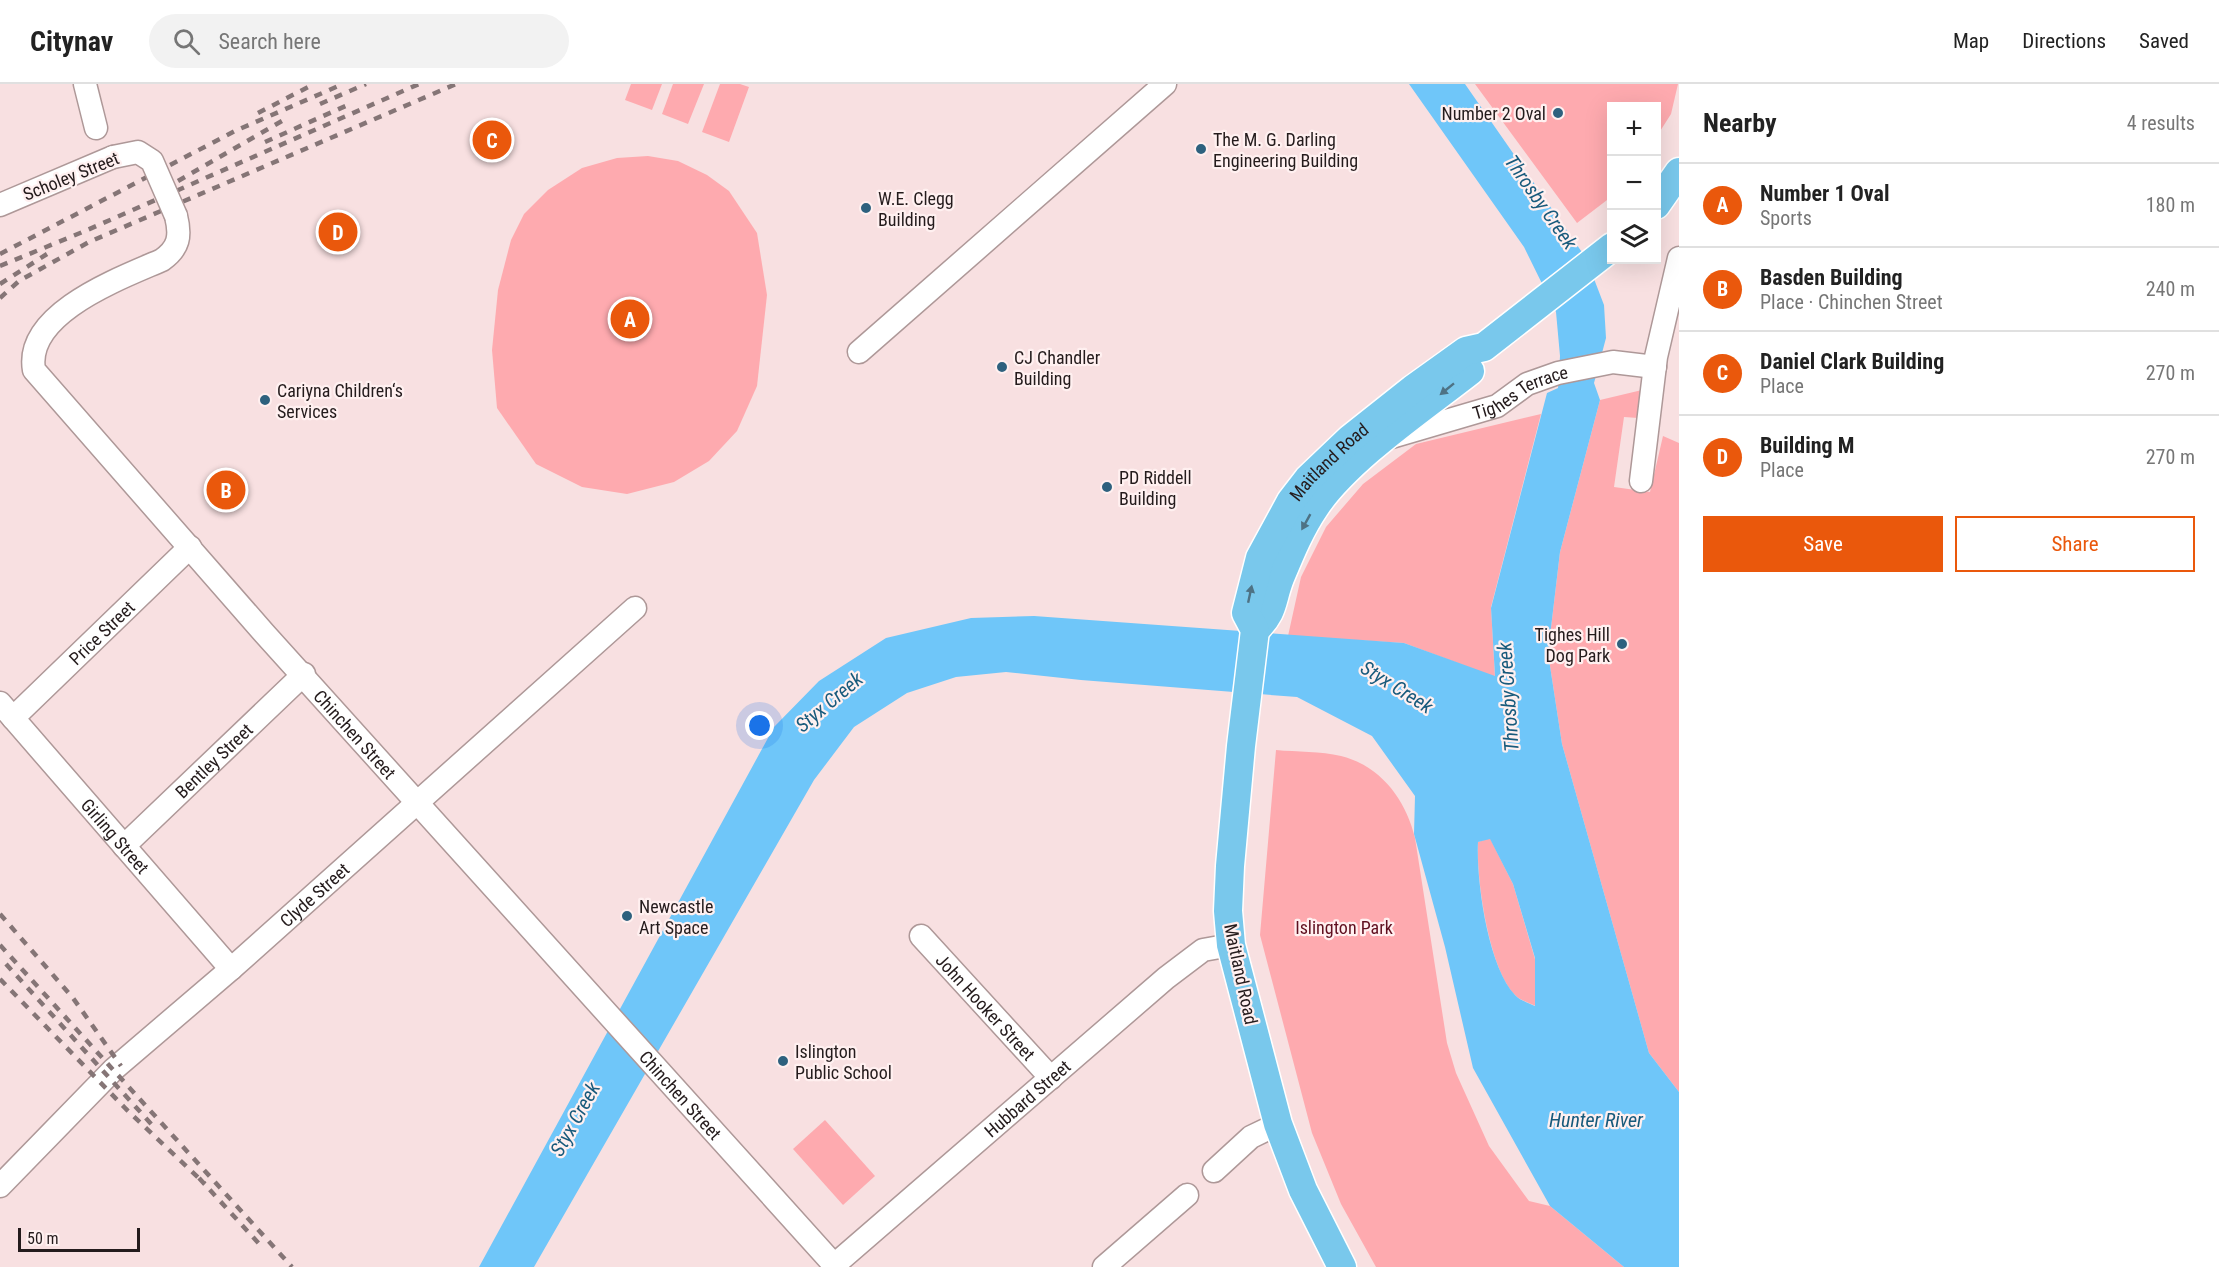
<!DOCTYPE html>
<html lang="en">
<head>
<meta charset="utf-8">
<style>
  :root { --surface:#fff; --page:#f2f2f2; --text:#222; --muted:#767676; --line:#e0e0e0; --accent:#ea580c }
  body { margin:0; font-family:"Roboto Condensed",sans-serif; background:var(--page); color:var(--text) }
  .controls { position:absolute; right:18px; top:18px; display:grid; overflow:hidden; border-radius:0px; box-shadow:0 6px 24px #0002 }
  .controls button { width:54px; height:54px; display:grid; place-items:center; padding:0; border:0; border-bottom:2px solid var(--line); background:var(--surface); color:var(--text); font:30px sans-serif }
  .scale { position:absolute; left:18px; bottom:15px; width:122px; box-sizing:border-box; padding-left:6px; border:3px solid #241b1c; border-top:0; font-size:16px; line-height:21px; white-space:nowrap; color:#241b1c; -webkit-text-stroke:4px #fff0f0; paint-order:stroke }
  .you { position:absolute; left:760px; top:642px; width:21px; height:21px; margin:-15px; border:4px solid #fff; border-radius:50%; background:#1a73e8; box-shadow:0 0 0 9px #1a73e833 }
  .badge { display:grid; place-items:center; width:39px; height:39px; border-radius:50%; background:var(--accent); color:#fff; font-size:20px; font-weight:700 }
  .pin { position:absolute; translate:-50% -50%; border:3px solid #fff; box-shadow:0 2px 6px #0006 }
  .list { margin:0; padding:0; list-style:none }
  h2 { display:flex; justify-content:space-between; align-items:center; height:78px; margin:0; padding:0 24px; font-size:26px }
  h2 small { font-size:20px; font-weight:400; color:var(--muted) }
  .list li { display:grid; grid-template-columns:39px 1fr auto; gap:18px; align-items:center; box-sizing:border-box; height:84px; padding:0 24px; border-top:2px solid var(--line) }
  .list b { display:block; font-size:22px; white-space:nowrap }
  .list p { margin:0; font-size:20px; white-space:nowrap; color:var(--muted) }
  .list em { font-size:20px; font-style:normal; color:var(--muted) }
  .actions { display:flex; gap:12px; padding:18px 24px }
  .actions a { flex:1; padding:14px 0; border:2px solid var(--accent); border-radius:0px; text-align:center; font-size:21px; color:var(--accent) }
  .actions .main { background:var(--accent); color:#fff }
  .icon { flex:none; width:33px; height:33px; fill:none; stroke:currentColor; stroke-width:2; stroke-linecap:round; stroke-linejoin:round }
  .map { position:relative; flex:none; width:1679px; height:1183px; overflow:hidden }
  header { display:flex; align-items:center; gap:36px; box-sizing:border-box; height:84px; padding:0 30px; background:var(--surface); border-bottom:2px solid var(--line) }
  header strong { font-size:28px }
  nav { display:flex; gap:33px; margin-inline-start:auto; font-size:21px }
  .search { width:420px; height:54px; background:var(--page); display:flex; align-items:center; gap:15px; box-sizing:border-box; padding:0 21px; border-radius:33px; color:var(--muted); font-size:22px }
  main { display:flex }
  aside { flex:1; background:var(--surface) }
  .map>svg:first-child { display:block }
  .green { fill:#feaaaf }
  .water { fill:#6fc6f9; fill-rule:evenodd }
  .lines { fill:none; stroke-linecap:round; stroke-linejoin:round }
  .minor-casing { stroke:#ae9898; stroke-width:25 }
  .major-casing { stroke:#fff; stroke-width:31 }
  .minor { stroke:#fff; stroke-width:22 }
  .major { stroke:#79c8ec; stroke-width:28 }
  .rail { stroke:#857576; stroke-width:4.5; stroke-dasharray:8 8; stroke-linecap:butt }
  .minor-bridge-casing { stroke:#ae9898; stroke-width:25; stroke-linecap:butt }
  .minor-bridge { stroke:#fff; stroke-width:22 }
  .oneway { fill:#4e7284 }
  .poi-dot { fill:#2e617e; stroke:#fff0f0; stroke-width:2 }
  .labels { text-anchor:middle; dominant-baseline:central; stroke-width:4.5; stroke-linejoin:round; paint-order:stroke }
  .poi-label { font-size:18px; fill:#241b1c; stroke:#fff0f0; text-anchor:start }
  .street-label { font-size:18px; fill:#241b1c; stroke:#fff0f0 }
  .park-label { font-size:18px; fill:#600f1f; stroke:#fff0f0 }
  .water-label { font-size:20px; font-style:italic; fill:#185a7c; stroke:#fff0f0 }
</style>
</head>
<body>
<header>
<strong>Citynav</strong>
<div class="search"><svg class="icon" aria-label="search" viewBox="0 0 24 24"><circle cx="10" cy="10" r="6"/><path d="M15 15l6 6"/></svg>Search here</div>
<nav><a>Map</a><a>Directions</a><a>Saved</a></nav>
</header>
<main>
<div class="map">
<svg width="1679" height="1183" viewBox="0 0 1679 1183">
  <rect width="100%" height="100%" fill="#f8e0e1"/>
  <g class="green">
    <path d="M631 0H662L652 26 625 16Z"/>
    <path d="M673 0H704L688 40 662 30Z"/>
    <path d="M720 0H740L749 3 729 58 702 48Z"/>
    <path d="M1475 0H1678L1671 30 1657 52 1656 22H1612L1611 113 1577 139Z"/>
    <path d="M648 72 678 77 707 91 729 107 757 149 767 211 757 302 737 347 709 377 674 398 627 410 582 403 536 380 497 324 492 266 498 206 511 156 524 130 548 106 582 84 617 74Z"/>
    <path d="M1642 306 1638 334 1624 333 1614 403 1650 408 1663 352 1679 359V1008L1649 969 1562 660 1548 569 1560 468 1600 316Z"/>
    <path d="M1541 330 1491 523 1495 593 1404 559 1288 552 1301 493 1326 443 1363 400 1416 360Z"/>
    <path d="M1276 666C1297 668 1321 667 1341 672 1381 682 1406 716 1415 754L1447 959 1456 989 1489 1062 1529 1117 1550 1122 1624 1183H1376L1341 1120 1312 1049 1260 851Z"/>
    <path d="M1490 754 1513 800 1535 875 1536 922C1530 919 1519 916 1515 911 1489 885 1476 795 1478 758Z"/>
    <path d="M825 1036 875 1092 843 1121 793 1065Z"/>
  </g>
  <path class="water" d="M1409 0H1465L1586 174 1604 221 1606 254 1594 299 1600 316 1560 468 1548 569 1562 660 1649 969 1679 1008V1183H1624L1550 1122 1473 984 1445 863 1414 750 1415 712 1372 652 1297 613 1081 596 1006 588 956 593 907 609 854 643 814 696 534 1183H479L774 643 819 597 886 554 971 534 1034 532 1404 559 1495 592 1491 524 1547 309 1558 304 1560 272 1556 228 1524 163ZM1490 755 1513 800 1535 874V922C1529 919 1519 916 1515 911 1488 883 1476 796 1478 758Z"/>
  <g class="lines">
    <g class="minor-casing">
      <g id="minor">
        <path d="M85 0 96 44"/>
        <path d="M0 121 113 73"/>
        <path id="s1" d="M176 132C181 152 179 164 162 176 121 194 24 229 34 286L264 549 836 1183"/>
        <path d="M859 268 1165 0"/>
        <path id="s2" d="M1388 354 1497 322 1527 300 1558 289 1613 278 1655 283"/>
        <path d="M1641 397 1656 273 1679 174"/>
        <path id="s3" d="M0 619 231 885"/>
        <path id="s4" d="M13 634 190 463"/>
        <path id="s5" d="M124 762 304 590"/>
        <path id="s6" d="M921 852 1051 994"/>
        <path d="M1214 1087 1251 1053 1278 1040"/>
        <path id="s7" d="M0 1102 114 985 231 885 635 524"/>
        <path id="s8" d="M832 1183 1166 894 1203 866 1231 861"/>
        <path d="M1104 1183 1187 1111"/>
      </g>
    </g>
    <g class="major-casing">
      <g id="major">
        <path d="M1656 121 1679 88"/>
        <path d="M1255 546C1275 527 1271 517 1280 494 1290 470 1300 445 1315 423 1347 375 1423 324 1470 287"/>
        <path id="s9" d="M1342 1183 1303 1106 1278 1040 1231 861 1228 827 1230 782 1241 662 1255 546 1246 529 1260 474 1291 417 1308 395 1350 355 1413 305 1466 267 1484 263 1612 163"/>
      </g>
    </g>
    <use href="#minor" class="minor"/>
    <use href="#major" class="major"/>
    <g class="rail">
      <path d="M320 20 366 0"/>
      <path d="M258 29 314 0"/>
      <path d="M265 58 350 20"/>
      <path d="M178 97 287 34"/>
      <path d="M0 170 235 47 343 0"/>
      <path d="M0 182 85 147 419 0"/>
      <path d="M0 200 47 170"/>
      <path d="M0 214 19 197 89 158 456 0"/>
      <path d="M0 830 73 914 121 982"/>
      <path d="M0 861 292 1183"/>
      <path d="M6 880 153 1042"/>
      <path d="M0 895 126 1025 205 1100"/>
      <path d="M199 1094 262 1163"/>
    </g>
    <g class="minor-bridge-casing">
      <path id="minor-bridge" d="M113 73 138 68 152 77 176 132"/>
    </g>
    <use href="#minor-bridge" class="minor-bridge"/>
  </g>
  <defs><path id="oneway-solid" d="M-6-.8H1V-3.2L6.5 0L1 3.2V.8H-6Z" transform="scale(1.5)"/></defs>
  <g class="oneway">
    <use href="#oneway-solid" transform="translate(1447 305) rotate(141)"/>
    <use href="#oneway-solid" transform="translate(1306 438) rotate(119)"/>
    <use href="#oneway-solid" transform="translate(1250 510) rotate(-78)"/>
  </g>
  <g class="poi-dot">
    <circle cx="1558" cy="29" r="6"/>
    <circle cx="1201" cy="65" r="6"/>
    <circle cx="866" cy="124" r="6"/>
    <circle cx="1002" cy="283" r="6"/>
    <circle cx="265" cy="316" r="6"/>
    <circle cx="1107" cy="403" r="6"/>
    <circle cx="1622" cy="560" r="6"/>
    <circle cx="627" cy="832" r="6"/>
    <circle cx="783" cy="977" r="6"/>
  </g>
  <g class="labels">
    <g class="poi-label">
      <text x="1546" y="29" text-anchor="end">Number 2 Oval</text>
      <text x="1213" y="55">The M. G. Darling<tspan x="1213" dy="21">Engineering Building</tspan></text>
      <text x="878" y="114">W.E. Clegg<tspan x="878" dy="21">Building</tspan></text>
      <text x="1014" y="273">CJ Chandler<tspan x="1014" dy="21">Building</tspan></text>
      <text x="277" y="306">Cariyna Children‘s<tspan x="277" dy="21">Services</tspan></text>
      <text x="1119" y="393">PD Riddell<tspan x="1119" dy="21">Building</tspan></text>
      <text x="1610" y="550" text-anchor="end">Tighes Hill<tspan x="1610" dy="21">Dog Park</tspan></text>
      <text x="639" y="822">Newcastle<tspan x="639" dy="21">Art Space</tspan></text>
      <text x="795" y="967">Islington<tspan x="795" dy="21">Public School</tspan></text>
    </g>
    <g class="street-label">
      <text transform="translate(71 92) rotate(-22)">Scholey Street</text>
      <text stroke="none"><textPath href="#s2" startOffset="141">Tighes Terrace</textPath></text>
      <text stroke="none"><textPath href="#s9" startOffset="854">Maitland Road</textPath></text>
      <text stroke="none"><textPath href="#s4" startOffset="123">Price Street</textPath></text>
      <text stroke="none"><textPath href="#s1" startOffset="716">Chinchen Street</textPath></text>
      <text stroke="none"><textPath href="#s5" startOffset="124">Bentley Street</textPath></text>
      <text stroke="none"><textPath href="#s3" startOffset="176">Girling Street</textPath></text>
      <text stroke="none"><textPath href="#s7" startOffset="429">Clyde Street</textPath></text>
      <text transform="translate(1241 890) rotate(78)">Maitland Road</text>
      <text stroke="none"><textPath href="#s6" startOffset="96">John Hooker Street</textPath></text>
      <text stroke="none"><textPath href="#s1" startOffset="1202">Chinchen Street</textPath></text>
      <text stroke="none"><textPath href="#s8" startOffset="258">Hubbard Street</textPath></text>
    </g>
    <g class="park-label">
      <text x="1344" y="843">Islington Park</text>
    </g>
    <g class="water-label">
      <text transform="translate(1541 118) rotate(55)">Throsby Creek</text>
      <text transform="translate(1397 603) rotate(32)">Styx Creek</text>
      <text transform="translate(1508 613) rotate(-94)">Throsby Creek</text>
      <text transform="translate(829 618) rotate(-40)">Styx Creek</text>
      <text transform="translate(575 1035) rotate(-61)">Styx Creek</text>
      <text x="1596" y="1036">Hunter River</text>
    </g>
  </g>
</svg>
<div class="controls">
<button>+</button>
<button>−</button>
<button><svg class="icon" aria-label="layers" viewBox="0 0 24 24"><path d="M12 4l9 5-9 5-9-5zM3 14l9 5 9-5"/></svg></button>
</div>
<div class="scale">50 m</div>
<div class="you"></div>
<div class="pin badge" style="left:630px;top:235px">A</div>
<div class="pin badge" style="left:226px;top:406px">B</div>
<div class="pin badge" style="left:492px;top:56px">C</div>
<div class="pin badge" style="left:338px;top:148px">D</div>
</div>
<aside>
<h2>Nearby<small>4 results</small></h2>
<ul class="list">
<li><span class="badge">A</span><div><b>Number 1 Oval</b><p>Sports</p></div><em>180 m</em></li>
<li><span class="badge">B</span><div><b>Basden Building</b><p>Place · Chinchen Street</p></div><em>240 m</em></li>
<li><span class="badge">C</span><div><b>Daniel Clark Building</b><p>Place</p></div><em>270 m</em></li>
<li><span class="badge">D</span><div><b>Building M</b><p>Place</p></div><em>270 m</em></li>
</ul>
<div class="actions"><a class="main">Save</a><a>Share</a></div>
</aside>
</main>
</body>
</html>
